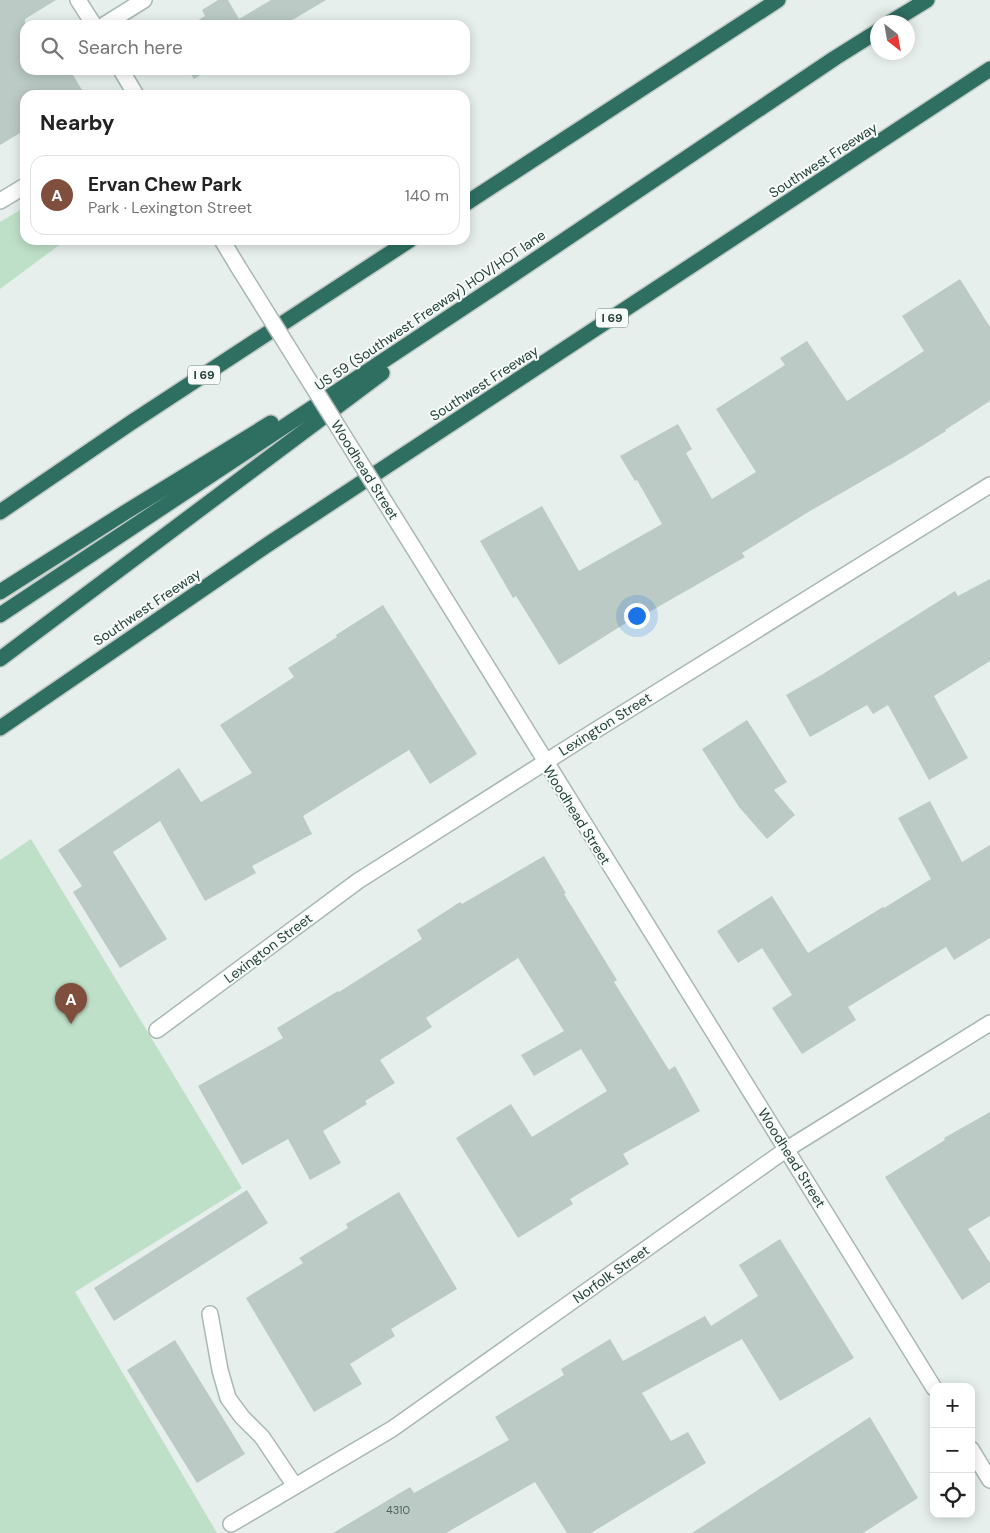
<!DOCTYPE html>
<html lang="en">
<head>
<meta charset="utf-8">
<style>
  :root { --surface:#fff; --page:#f2f2f2; --text:#222; --muted:#767676; --line:#e0e0e0; --accent:#804e3d }
  body { margin:0; font-family:"DM Sans",sans-serif; background:var(--page); color:var(--text) }
  .controls { position:absolute; right:15px; bottom:15px; display:grid; overflow:hidden; border-radius:10px; box-shadow:0 2px 12px #0003 }
  .controls button { width:45px; height:45px; display:grid; place-items:center; padding:0; border:0; border-bottom:1px solid var(--line); background:var(--surface); color:var(--text); font:25px sans-serif }
  .compass { position:absolute; left:870px; top:15px; width:45px; height:45px; border-radius:50%; background:var(--surface); box-shadow:0 2px 12px #0003; rotate:149deg }
  .you { position:absolute; left:636px; top:615px; width:18px; height:18px; margin:-12px; border:4px solid #fff; border-radius:50%; background:#1a73e8; box-shadow:0 0 0 8px #1a73e833 }
  .badge { display:grid; place-items:center; width:32px; height:32px; border-radius:50%; background:var(--accent); color:#fff; font-size:16px; font-weight:700 }
  .pin { position:absolute; translate:-50% -41px; filter:drop-shadow(0 1px 2px #0008) }
  .pin::after { content:''; position:absolute; top:26px; width:18px; height:15px; background:inherit; clip-path:polygon(0 0,100% 0,50% 100%) }
  .list { margin:0; padding:0; list-style:none }
  h2 { display:flex; justify-content:space-between; align-items:center; height:65px; margin:0; padding:0 20px; font-size:21px }
  h2 small { font-size:16px; font-weight:400; color:var(--muted) }
  .list li { display:grid; grid-template-columns:32px 1fr auto; gap:15px; align-items:center; box-sizing:border-box; height:80px; margin:0 10px 10px; padding:0 10px; border:1px solid var(--line); border-radius:15px }
  .list b { display:block; font-size:19px; white-space:nowrap }
  .list p { margin:0; font-size:16px; white-space:nowrap; color:var(--muted) }
  .list em { font-size:16px; font-style:normal; color:var(--muted) }
  .icon { flex:none; width:28px; height:28px; fill:none; stroke:currentColor; stroke-width:2; stroke-linecap:round; stroke-linejoin:round }
  .map { position:relative; flex:none; width:990px; height:1533px; overflow:hidden }
  .search { position:absolute; background:var(--surface); box-shadow:0 2px 12px #0003; left:20px; top:20px; width:450px; height:55px; display:flex; align-items:center; gap:12px; box-sizing:border-box; padding:0 18px; border-radius:15px; color:var(--muted); font-size:19px }
  .panel { position:absolute; background:var(--surface); box-shadow:0 2px 12px #0003; left:20px; top:90px; width:450px; height:155px; border-radius:15px }
  .map>svg:first-child { display:block }
  .green { fill:#bfe0c8 }
  .building { fill:#bbcac4 }
  .lines { fill:none; stroke-linecap:round; stroke-linejoin:round }
  .service-casing { stroke:#a8b8b2; stroke-width:18 }
  .minor-casing { stroke:#a8b8b2; stroke-width:18 }
  .tertiary-casing { stroke:#a8b8b2; stroke-width:18 }
  .motorway-casing { stroke:#c2cac8; stroke-width:18 }
  .service { stroke:#fff; stroke-width:15 }
  .minor { stroke:#fff; stroke-width:15 }
  .tertiary { stroke:#fff; stroke-width:15 }
  .motorway { stroke:#2f6f62; stroke-width:15 }
  .tertiary-bridge-casing { stroke:#a8b8b2; stroke-width:18; stroke-linecap:butt }
  .tertiary-bridge { stroke:#fff; stroke-width:15 }
  .labels { text-anchor:middle; dominant-baseline:central; stroke-width:4; stroke-linejoin:round; paint-order:stroke }
  .number-label { font-size:11px; fill:#4a645c }
  .shield { fill:#f7fbf9; stroke:#637a73; stroke-width:1 }
  .shield-label { font-size:12px; font-weight:bold; fill:#24423a }
  .street-label { font-size:14px; fill:#24423a; stroke:#f7fbf9 }
</style>
</head>
<body>
<div class="map">
<svg width="990" height="1533" viewBox="0 0 990 1533">
  <rect width="100%" height="100%" fill="#e6efeb"/>
  <g class="green">
    <path d="M25 207V240H66L0 289V222Z"/>
    <path d="M31 839 242 1188 75 1292 217 1533H0V860Z"/>
  </g>
  <g class="building">
    <path d="M0 0H56L25 19V70H70L85 95H25V130L0 145Z"/>
    <path d="M218 0H228L239 19 271 0H326L284 25H190L205 16 202 10Z"/>
    <path d="M188 70H209L194 79Z"/>
    <path d="M960 279 990 327V401L945 430 946 431 904 457 810 511 742 553 745 557 630 623 629 621 559 665 516 596 513 598 480 541 542 506 579 571 662 524 637 480 635 481 620 456 678 424 692 449 686 453 712 499 756 472 716 409 785 365 780 358 807 341 847 401 924 351 902 316Z"/>
    <path d="M990 579V661L934 696 968 758 929 780 888 705 873 714 867 705 810 737 786 695 823 674 955 591 958 596Z"/>
    <path d="M383 605 477 754 430 784 409 750 303 816 312 834 252 866 256 873 205 901 160 821 113 852 167 939 120 968 73 892 82 886 58 850 179 768 201 802 252 773 220 725 294 677 288 668 337 637 336 635Z"/>
    <path d="M747 720 787 782 774 790 795 815 767 839 739 807 702 749Z"/>
    <path d="M930 801 962 862 990 845V938L954 960 946 947 848 1007 856 1020 802 1054 772 1008 792 995 762 948 738 963 717 931 772 896 808 953 883 907 884 908 931 879 898 818Z"/>
    <path d="M544 856 566 893 564 894 617 980 614 982 669 1070 675 1066 700 1111 623 1154 629 1164 570 1199 573 1204 518 1238 456 1138 511 1104 532 1137 607 1091 581 1049 534 1076 521 1055 564 1031 518 958 426 1018 432 1027 380 1060 395 1083 365 1101 367 1104 323 1131 341 1163 310 1180 288 1139 242 1165 198 1086 283 1038 277 1028 338 991 339 992 422 939 417 930 460 902 462 904Z"/>
    <path d="M990 1112V1216L968 1229 990 1263V1282L962 1300 885 1177 945 1140 944 1138Z"/>
    <path d="M247 1190 268 1223 114 1321 94 1288Z"/>
    <path d="M399 1192 457 1289 391 1329 395 1336 350 1364 362 1384 314 1412 246 1298 303 1263 299 1258 348 1228 346 1224Z"/>
    <path d="M780 1239 854 1358 780 1401 742 1339 642 1393 671 1441 688 1432 706 1463 591 1533H567L535 1482 446 1533H333L410 1487 414 1493 509 1440 495 1417 564 1375 561 1369 610 1339 623 1361 705 1316 711 1326 758 1296 739 1265Z"/>
    <path d="M175 1340 245 1454 197 1483 127 1370Z"/>
    <path d="M870 1417 918 1498 863 1533H692Z"/>
  </g>
  <g class="lines">
    <g class="service-casing">
      <path id="service" d="M210 1314 220 1370 228 1398 242 1417 262 1437 295 1486"/>
    </g>
    <g class="minor-casing">
      <g id="minor">
        <path d="M104 25 144 0"/>
        <path d="M0 201 25 186"/>
        <path d="M157 1030 358 881 588 735 990 485"/>
        <path d="M231 1524 392 1429 787 1149 990 1023"/>
      </g>
    </g>
    <g class="tertiary-casing">
      <g id="tertiary">
        <path d="M78 0 94 25"/>
        <path d="M121 70 136 95"/>
        <path d="M222 240 237 265"/>
        <path d="M413 547C585 828 761 1107 934 1388"/>
        <path d="M971 1449 990 1480"/>
      </g>
    </g>
    <g class="motorway-casing">
      <g id="motorway">
        <path d="M891 22 927 0"/>
        <path d="M465 204 778 0"/>
        <path d="M0 512 132 422 410 240"/>
        <path d="M0 592 129 510 271 423"/>
        <path d="M0 615 511 276 835 58 878 31"/>
        <path d="M0 659 382 373"/>
        <path d="M0 728 270 543 990 69"/>
      </g>
    </g>
    <use href="#service" class="service"/>
    <use href="#minor" class="minor"/>
    <use href="#tertiary" class="tertiary"/>
    <use href="#motorway" class="motorway"/>
    <g class="tertiary-bridge-casing">
      <path id="tertiary-bridge" d="M237 265 413 547"/>
    </g>
    <use href="#tertiary-bridge" class="tertiary-bridge"/>
  </g>
  <g class="labels">
    <g class="number-label">
      <text x="398" y="1510">4310</text>
    </g>
    <g class="shield">
      <rect x="596" y="308.5" width="32" height="19" rx="4"/>
      <rect x="188" y="365.5" width="32" height="19" rx="4"/>
    </g>
    <g class="shield-label">
      <text x="612" y="318">I 69</text>
      <text x="204" y="375">I 69</text>
    </g>
    <g class="street-label">
      <text transform="translate(823 160) rotate(-33)">Southwest Freeway</text>
      <text transform="translate(430 310) rotate(-34)">US 59 (Southwest Freeway) HOV/HOT lane</text>
      <text transform="translate(484 383) rotate(-33)">Southwest Freeway</text>
      <text transform="translate(365 470) rotate(58)">Woodhead Street</text>
      <text transform="translate(147 607) rotate(-34)">Southwest Freeway</text>
      <text transform="translate(605 724) rotate(-32)">Lexington Street</text>
      <text transform="translate(577 815) rotate(58)">Woodhead Street</text>
      <text transform="translate(268 948) rotate(-37)">Lexington Street</text>
      <text transform="translate(792 1158) rotate(58)">Woodhead Street</text>
      <text transform="translate(611 1274) rotate(-35)">Norfolk Street</text>
    </g>
  </g>
</svg>
<div class="controls">
<button>+</button>
<button>−</button>
<button><svg class="icon" aria-label="locate" viewBox="0 0 24 24"><circle cx="12" cy="12" r="6"/><path d="M12 2v4M12 18v4M2 12h4M18 12h4"/></svg></button>
</div>
<svg class="compass" viewBox="-18 -18 36 36"><path d="M0-13l5 13h-10z" fill="#e53935"/><path d="M0 13l5-13h-10z" fill="#767676"/></svg>
<div class="you"></div>
<div class="pin badge" style="left:71px;top:1024px">A</div>
<div class="search"><svg class="icon" aria-label="search" viewBox="0 0 24 24"><circle cx="10" cy="10" r="6"/><path d="M15 15l6 6"/></svg>Search here</div>
<section class="panel">
<h2>Nearby<small></small></h2>
<ul class="list">
<li><span class="badge">A</span><div><b>Ervan Chew Park</b><p>Park · Lexington Street</p></div><em>140 m</em></li>
</ul>
</section>
</div>
</body>
</html>
